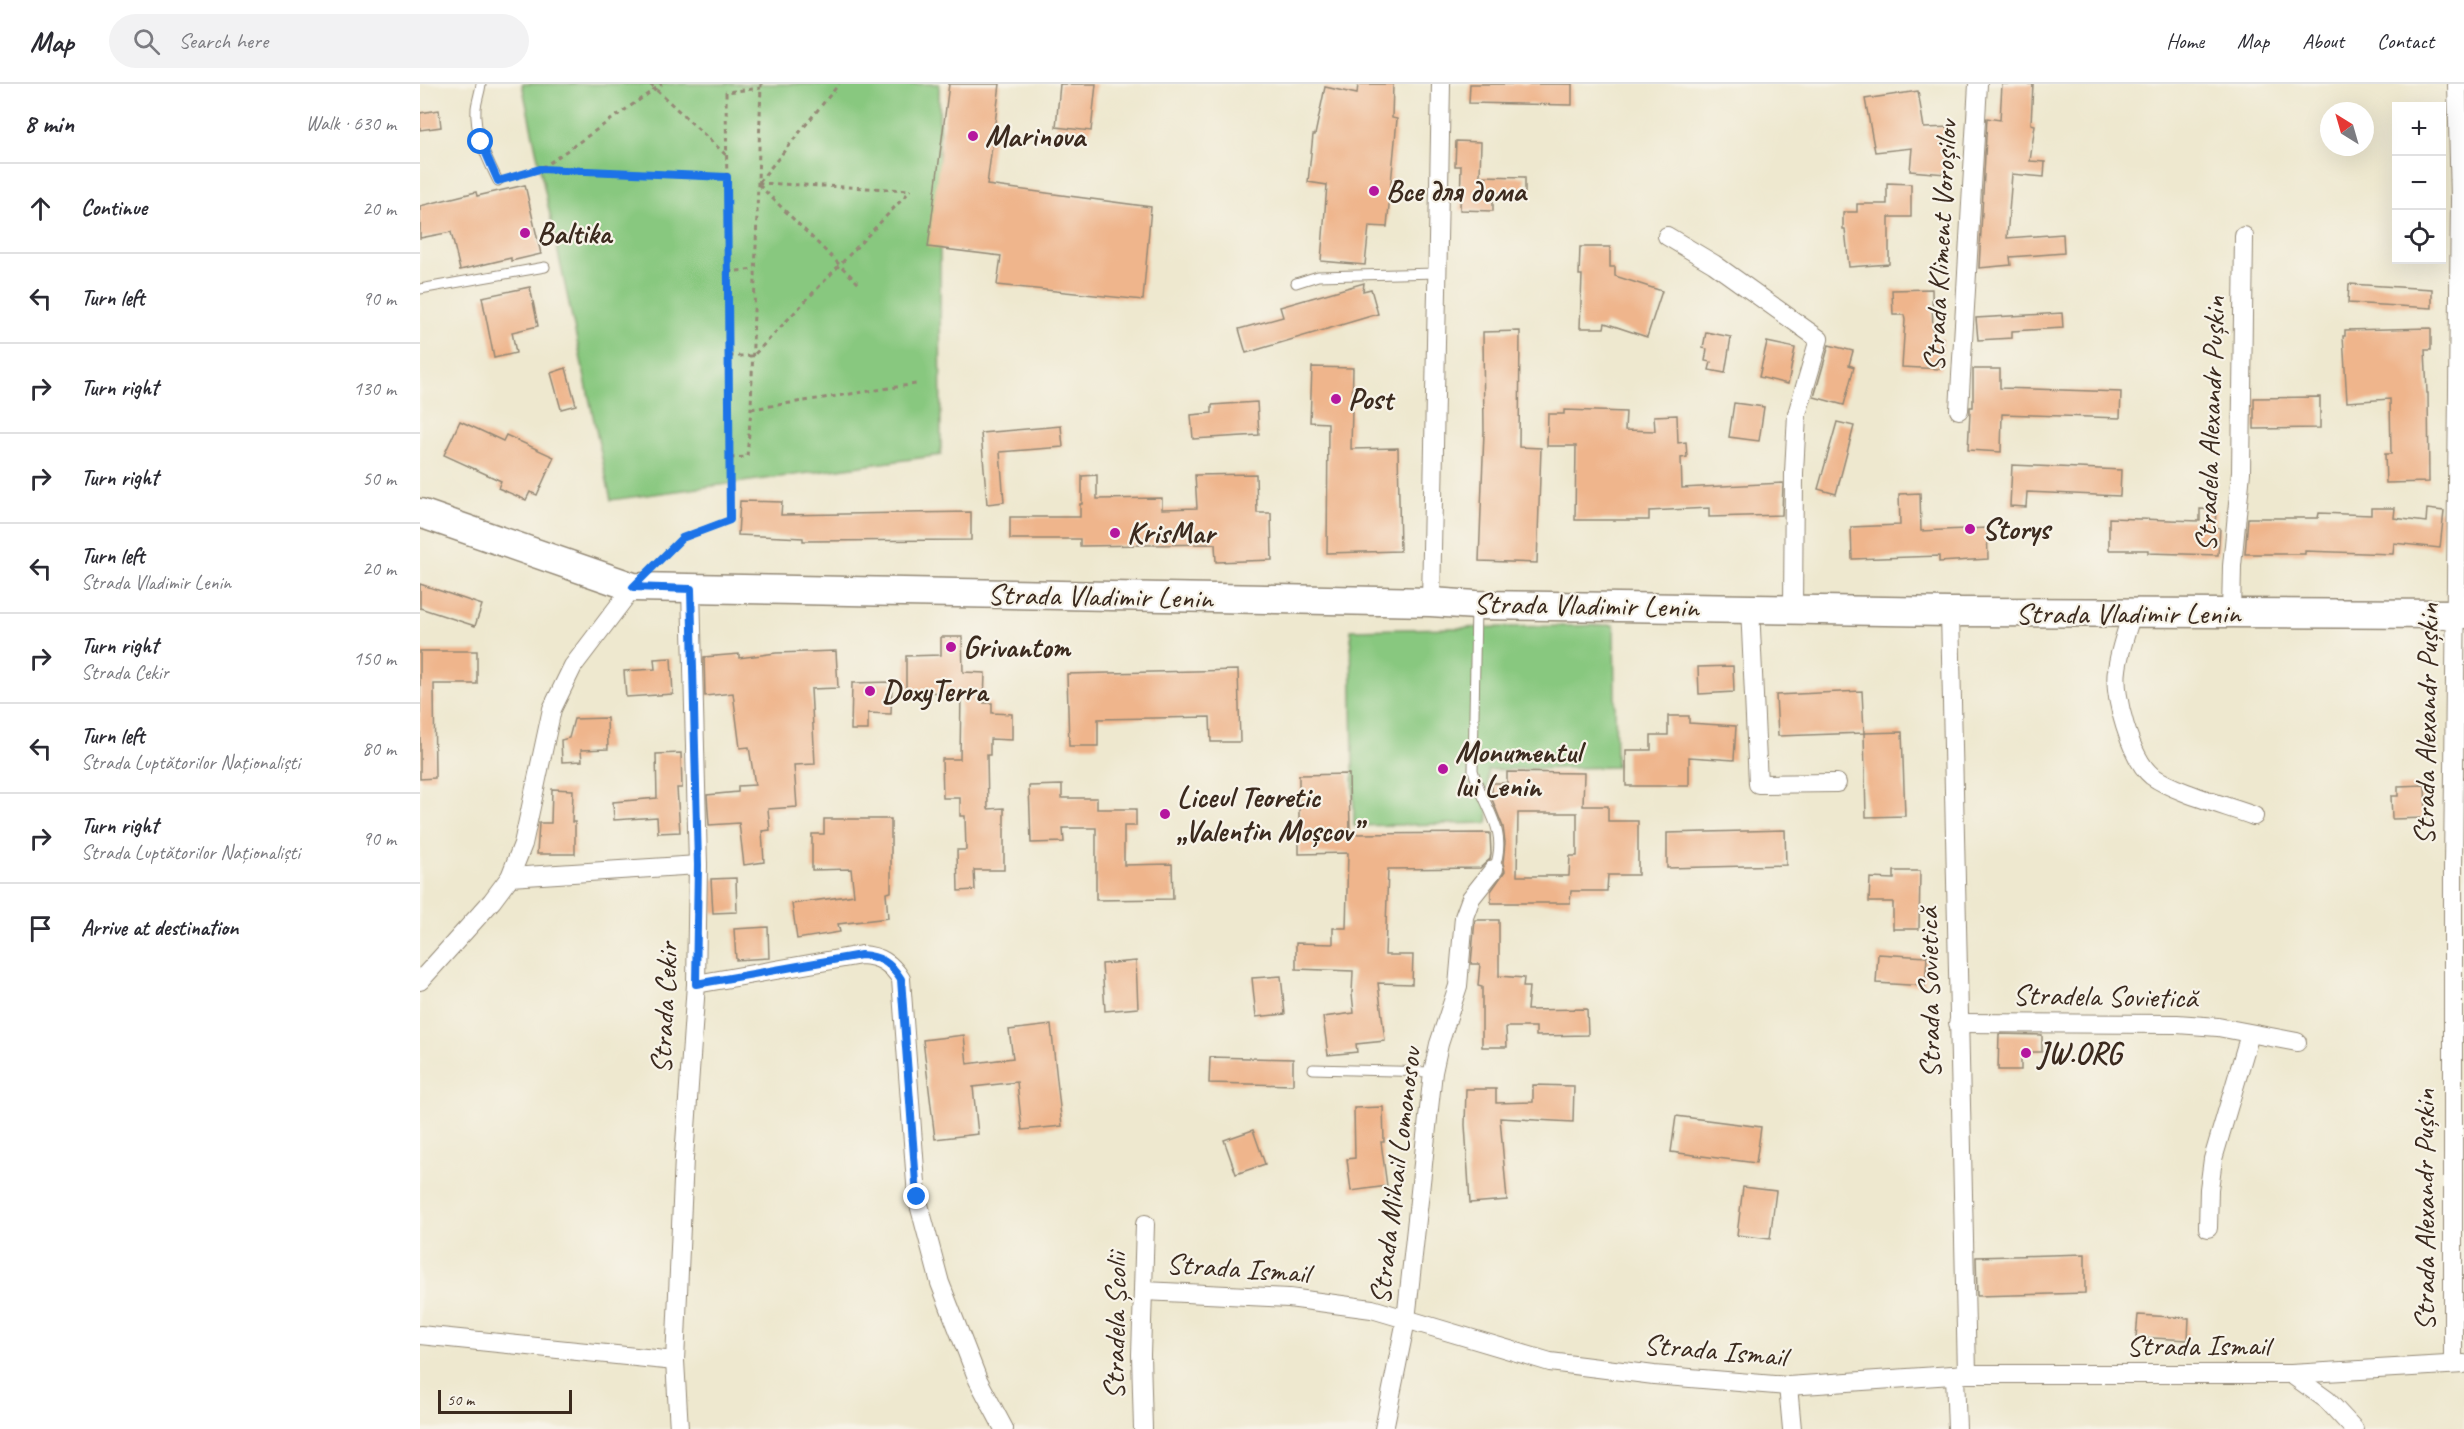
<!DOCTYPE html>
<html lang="en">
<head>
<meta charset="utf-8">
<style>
  :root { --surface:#fff; --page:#f2f2f3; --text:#2b2b33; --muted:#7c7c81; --line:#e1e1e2 }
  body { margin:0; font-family:Caveat,sans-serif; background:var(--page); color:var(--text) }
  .controls { position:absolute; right:18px; top:18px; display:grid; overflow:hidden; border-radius:0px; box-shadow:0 6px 24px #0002 }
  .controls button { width:54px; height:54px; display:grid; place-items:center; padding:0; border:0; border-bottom:2px solid var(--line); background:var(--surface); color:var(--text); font:30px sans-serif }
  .compass { position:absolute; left:1900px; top:18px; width:54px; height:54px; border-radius:50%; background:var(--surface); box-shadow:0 6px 24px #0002; rotate:323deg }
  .scale { position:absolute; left:18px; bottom:15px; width:134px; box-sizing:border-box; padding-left:6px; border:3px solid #3b2a1e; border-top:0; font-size:16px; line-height:21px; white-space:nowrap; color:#3b2a1e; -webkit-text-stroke:4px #f7f3e8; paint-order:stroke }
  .stop { position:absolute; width:18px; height:18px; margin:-14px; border:4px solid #1a73e8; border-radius:50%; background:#fff }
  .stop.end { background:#1a73e8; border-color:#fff; box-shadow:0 2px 6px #0008 }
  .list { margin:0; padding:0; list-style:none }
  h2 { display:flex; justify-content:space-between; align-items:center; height:78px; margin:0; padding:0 24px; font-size:26px }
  h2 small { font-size:20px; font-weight:400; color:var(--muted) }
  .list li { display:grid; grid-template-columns:39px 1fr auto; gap:18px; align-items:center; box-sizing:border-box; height:90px; padding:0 24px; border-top:2px solid var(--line) }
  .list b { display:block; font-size:22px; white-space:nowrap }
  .list p { margin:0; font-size:20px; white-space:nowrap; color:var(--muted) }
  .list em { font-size:20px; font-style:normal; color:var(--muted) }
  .icon { flex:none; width:33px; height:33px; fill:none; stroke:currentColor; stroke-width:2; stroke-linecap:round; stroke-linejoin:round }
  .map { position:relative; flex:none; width:2044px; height:1345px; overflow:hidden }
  header { display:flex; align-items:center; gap:36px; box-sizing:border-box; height:84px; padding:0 30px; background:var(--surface); border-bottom:2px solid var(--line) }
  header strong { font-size:28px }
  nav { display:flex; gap:33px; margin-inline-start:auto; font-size:21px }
  .search { width:420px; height:54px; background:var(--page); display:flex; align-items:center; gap:15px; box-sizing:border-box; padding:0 21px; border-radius:33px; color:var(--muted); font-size:22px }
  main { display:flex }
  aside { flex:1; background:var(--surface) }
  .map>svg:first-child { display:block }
  .green { fill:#88c87f; stroke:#62794e; stroke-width:1.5 }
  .building { fill:#efb58c; fill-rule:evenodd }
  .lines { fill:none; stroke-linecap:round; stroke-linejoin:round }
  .lane-casing { stroke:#948976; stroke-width:11 }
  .street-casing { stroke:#948976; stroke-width:20 }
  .primary-casing { stroke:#948976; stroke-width:31 }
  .path { stroke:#948976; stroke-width:3; stroke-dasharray:4.5 4.5; stroke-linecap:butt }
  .lane { stroke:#fff; stroke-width:9 }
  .street { stroke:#fff; stroke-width:18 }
  .primary { stroke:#fff; stroke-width:28 }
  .route { stroke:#1a73e8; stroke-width:8 }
  .poi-dot { fill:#b5179e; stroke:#f7f3e8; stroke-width:2 }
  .labels { text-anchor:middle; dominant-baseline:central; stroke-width:4.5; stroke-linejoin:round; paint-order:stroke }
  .poi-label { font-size:30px; font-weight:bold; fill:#3b2a1e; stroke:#f7f3e8; text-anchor:start }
  .street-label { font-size:30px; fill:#3b2a1e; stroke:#f7f3e8 }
</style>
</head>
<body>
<header>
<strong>Map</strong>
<div class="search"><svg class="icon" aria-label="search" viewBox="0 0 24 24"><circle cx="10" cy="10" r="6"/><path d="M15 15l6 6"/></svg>Search here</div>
<nav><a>Home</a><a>Map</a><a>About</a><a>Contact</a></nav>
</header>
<main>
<aside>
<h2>8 min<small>Walk · 630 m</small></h2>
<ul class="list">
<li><svg class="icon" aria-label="ahead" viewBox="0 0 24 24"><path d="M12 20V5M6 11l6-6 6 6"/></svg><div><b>Continue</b></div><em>20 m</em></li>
<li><svg class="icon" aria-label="left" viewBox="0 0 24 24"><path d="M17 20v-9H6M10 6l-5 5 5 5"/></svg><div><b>Turn left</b></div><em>90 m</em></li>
<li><svg class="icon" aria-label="right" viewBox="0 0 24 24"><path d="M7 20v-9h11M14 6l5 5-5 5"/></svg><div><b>Turn right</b></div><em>130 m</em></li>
<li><svg class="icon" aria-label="right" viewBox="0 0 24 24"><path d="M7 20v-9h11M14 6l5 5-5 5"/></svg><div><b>Turn right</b></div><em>50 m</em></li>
<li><svg class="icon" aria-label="left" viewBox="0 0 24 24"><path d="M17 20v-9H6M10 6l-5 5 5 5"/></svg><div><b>Turn left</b><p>Strada Vladimir Lenin</p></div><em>20 m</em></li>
<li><svg class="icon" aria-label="right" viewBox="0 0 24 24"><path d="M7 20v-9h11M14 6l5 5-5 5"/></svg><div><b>Turn right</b><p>Strada Cekir</p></div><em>150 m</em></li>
<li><svg class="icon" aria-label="left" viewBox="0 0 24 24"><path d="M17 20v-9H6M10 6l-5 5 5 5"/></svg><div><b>Turn left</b><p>Strada Luptătorilor Naționaliști</p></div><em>80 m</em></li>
<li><svg class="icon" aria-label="right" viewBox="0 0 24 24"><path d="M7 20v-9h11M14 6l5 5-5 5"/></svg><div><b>Turn right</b><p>Strada Luptătorilor Naționaliști</p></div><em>90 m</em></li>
<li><svg class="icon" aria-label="arrive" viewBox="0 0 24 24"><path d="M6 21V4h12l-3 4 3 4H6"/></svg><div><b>Arrive at destination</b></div></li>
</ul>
</aside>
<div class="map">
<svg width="2044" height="1345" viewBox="0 0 2044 1345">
  <rect width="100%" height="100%" fill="#f7f3e8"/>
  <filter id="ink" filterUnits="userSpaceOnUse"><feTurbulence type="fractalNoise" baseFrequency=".0167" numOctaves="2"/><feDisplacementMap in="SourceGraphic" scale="12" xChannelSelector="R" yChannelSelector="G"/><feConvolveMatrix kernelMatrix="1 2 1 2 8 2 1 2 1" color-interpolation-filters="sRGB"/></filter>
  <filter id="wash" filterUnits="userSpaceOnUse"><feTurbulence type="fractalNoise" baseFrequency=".008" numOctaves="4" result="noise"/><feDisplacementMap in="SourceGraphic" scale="24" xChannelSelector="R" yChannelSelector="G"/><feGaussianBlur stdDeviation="1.35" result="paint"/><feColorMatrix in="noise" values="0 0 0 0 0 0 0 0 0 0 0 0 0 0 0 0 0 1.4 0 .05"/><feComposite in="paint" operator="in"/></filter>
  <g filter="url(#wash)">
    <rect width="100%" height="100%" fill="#eee8cf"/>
    <g class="green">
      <path d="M102 0H519L521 371 191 416Z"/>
      <path d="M1194 541 1196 683 1068 686V739L934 742 931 546Z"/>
    </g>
    <g id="blocks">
      <g class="building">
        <path d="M529 0H580L567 101 731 123 723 216 577 201 581 172 508 163Z"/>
        <path d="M640 0H676L671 47 636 43Z"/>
        <path d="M938 0H973L972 34 977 35 967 143 949 142 945 181 901 177 907 101 888 98 893 51H895L905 3 937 10Z"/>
        <path d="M1050 0H1152V21L1049 19Z"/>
        <path d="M1582 0H1613L1611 40 1615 41 1610 77 1625 78 1624 93 1592 90 1587 154 1643 150 1644 169 1590 173 1591 181 1559 184 1567 34 1580 36Z"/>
        <path d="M1498 7 1504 44 1532 43 1526 90 1490 87 1492 64 1455 68 1445 15Z"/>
        <path d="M19 26 21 43 0 46V29Z"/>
        <path d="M1036 57 1061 58 1060 92 1105 93V109H1073V127L1040 126 1041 82H1035Z"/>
        <path d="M1467 99 1491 100V133H1469V180L1429 183 1425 145H1423V128H1437V120H1467Z"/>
        <path d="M105 101 121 170 91 177V174L40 186 31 148 0 154V122L56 108 57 112Z"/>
        <path d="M1160 163H1190V183H1195V192L1242 207 1227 253 1185 239 1184 244H1160L1162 191H1159Z"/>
        <path d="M944 199 943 207 951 205 958 230 826 269 819 245 863 233 860 223Z"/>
        <path d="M1929 200 2012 205V224L1928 219Z"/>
        <path d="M110 203 118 242 92 248 96 269 74 274 62 213Z"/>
        <path d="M1512 205 1513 254H1523L1521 285 1482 283 1485 236 1484 231H1473L1472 206Z"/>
        <path d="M1642 229 1643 244 1592 247V254L1558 256 1556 234Z"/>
        <path d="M2011 244V266H2005L2007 309H2008L2009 398 1966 399 1965 370H1971L1970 315 1927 318 1923 252H1925V246Z"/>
        <path d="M1100 247 1099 363 1121 364 1117 479 1059 477 1064 348 1063 248Z"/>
        <path d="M1286 248 1311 253 1305 289 1289 286 1291 278 1285 277 1287 265 1283 264Z"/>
        <path d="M1347 258 1375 264 1368 300 1339 293Z"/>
        <path d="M1409 261 1433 267 1429 281 1434 283 1424 321 1394 313Z"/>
        <path d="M892 283 933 284 931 365 978 364 980 467 907 469 908 339 890 338Z"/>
        <path d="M146 284 156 321 141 325 131 289Z"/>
        <path d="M1553 285H1580V304L1701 308 1700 334 1582 330 1581 368 1548 366 1550 328V323H1553Z"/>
        <path d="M1900 313V344L1834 345V314Z"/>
        <path d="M837 318 839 351 773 355 771 331 792 329V321Z"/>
        <path d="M1314 319 1344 323 1339 357 1309 353Z"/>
        <path d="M1144 326 1206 328 1205 346 1235 347 1234 332 1257 331 1258 359 1266 358 1267 373 1261 374 1262 404 1363 399 1362 431 1289 433V424L1229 427V436H1155L1156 362H1127L1128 330H1144Z"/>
        <path d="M40 337 83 357 86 351 134 373 117 411 110 408 106 416 78 404 81 397 24 371Z"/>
        <path d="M1417 338 1434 342 1416 410 1398 405Z"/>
        <path d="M641 342 643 363 580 368 584 418 567 420 561 349Z"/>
        <path d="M1592 381 1701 386 1700 412 1607 408 1606 423 1590 422Z"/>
        <path d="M836 390 837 429H851L852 476 796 478 795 460 660 462V455H590V433H660V420H662V392L677 391V415L742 414V425L777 424 775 391Z"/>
        <path d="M1500 409 1501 447 1567 444 1568 475 1519 478V472L1432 475 1431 443 1480 441 1479 410Z"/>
        <path d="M320 417 362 418 361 431 551 428V456L383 457V454L318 451Z"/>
        <path d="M1951 424H1975L1974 434 2006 438 2007 425 2024 427 2020 464 1974 459 1973 470 1885 467V470H1825L1828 434H1898L1899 429 1951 431Z"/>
        <path d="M1780 425 1796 426 1795 443 1800 444 1798 471 1728 469V466H1689V434L1780 437Z"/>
        <path d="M0 500 62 521 55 542 0 524Z"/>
        <path d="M521 553H542L543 588 565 589 564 619H572V629L592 630V656L570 655V671H567L568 725 584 724V786H554L555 806 538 807 537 766H546L545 732H540V714H523L522 675H540L541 608 486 609V572L521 571Z"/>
        <path d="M0 567H57V600H14L15 694 0 695Z"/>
        <path d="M416 567 418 604 391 605 395 680 374 681 377 723 348 725 350 746 342 747 344 778 324 781 319 739 289 741 287 711 318 708V702L335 701 329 663 320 664 313 609 285 612 284 573 319 570V574L356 569Z"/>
        <path d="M251 574 253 610 206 613 204 587 235 585 234 575Z"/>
        <path d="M1313 582 1314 608 1279 610 1278 583Z"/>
        <path d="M818 586 820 658H791L790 633 678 635V662H649L647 590Z"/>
        <path d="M472 598 471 630 448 629V646H431L432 599Z"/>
        <path d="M1442 607 1444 649 1358 652 1356 611Z"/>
        <path d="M1248 632H1269V639L1316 642 1314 676 1269 673V702H1206V666H1231V651H1248Z"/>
        <path d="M187 634 188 665 161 666 162 677 142 678 141 656 149 654 154 635Z"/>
        <path d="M1482 648 1485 732 1446 733 1444 649Z"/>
        <path d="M261 669 262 704H257L260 748 238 749 237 733 194 736 193 718 237 714 236 670Z"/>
        <path d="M1087 688 1164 689 1163 722H1188V737H1218V791H1188L1187 807H1151L1150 819H1071V807L1085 787 1083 779 1085 758 1083 743 1072 715V699H1087ZM1098 729H1157V772H1150L1149 792H1097Z"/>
        <path d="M929 690 930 750 1070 749 1071 769 1070 775 1060 784 968 785 965 871H993L992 900 958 899 965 957 936 960 937 968 908 971 903 933 934 929 932 910 933 887 876 885V859L913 860V844H926L928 769 879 770V691Z"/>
        <path d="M642 701V714H677V725H716V742H704V781L752 780 753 815 676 816V744H643L644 758 611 759 609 702Z"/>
        <path d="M2005 701 2006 734 1972 735 1971 712H1978V702Z"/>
        <path d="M132 705 153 706 152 738H155V770H117L119 739H131Z"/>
        <path d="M404 735H471V808L466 809 468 834 418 840 420 848 377 855 372 820 434 811 431 785 392 786V750H404Z"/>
        <path d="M1365 746 1366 781 1247 784V749Z"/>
        <path d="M1474 787H1500L1499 845H1473V818H1449L1450 794 1474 795Z"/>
        <path d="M316 794 317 828 293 829 291 795Z"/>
        <path d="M1055 836H1079V892L1104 894 1103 903H1109L1107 926 1167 925 1168 951 1116 952V943H1086L1087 963H1062V903L1058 902 1060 880H1051Z"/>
        <path d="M348 843 349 874 316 876 314 845Z"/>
        <path d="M1458 870 1507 873 1505 902 1456 899Z"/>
        <path d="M716 877 718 924 685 927 682 880Z"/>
        <path d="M861 892 865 930 836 933 832 894Z"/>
        <path d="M631 941 642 1042 602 1046 597 998 553 1003 558 1050 515 1055 503 956 544 951 547 980 593 974 589 946Z"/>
        <path d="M1579 950 1622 951V968H1601V986H1578Z"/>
        <path d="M790 973 873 975V1001L789 999Z"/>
        <path d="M1113 1001 1154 1002 1153 1038 1080 1034 1087 1116 1050 1119 1045 1041 1046 1005H1076V1019L1113 1018Z"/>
        <path d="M963 1023 964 1058H961L967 1102 931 1107 927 1075 935 1074 934 1024Z"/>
        <path d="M1256 1032 1341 1043 1336 1079 1251 1068Z"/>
        <path d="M833 1046 845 1080 816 1090 804 1056Z"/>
        <path d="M1323 1103 1356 1107 1350 1155 1317 1151Z"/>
        <path d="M1665 1170V1209L1557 1212 1556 1173Z"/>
        <path d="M1718 1231 1769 1234 1768 1256 1716 1253Z"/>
      </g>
    </g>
  </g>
  <g filter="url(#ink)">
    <use href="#blocks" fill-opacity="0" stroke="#948976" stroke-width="1.5"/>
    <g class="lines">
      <g class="lane-casing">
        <g id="lane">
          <path d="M61 0C60 8 57 16 56 24 54 50 67 74 78 97"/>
          <path d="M876 199 898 192 1017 189"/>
          <path d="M0 205 125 183"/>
          <path d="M1056 523 1053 686C1062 722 1090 744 1074 785"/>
          <path d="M893 985 1013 988"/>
        </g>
      </g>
      <g class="street-casing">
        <g id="street">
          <path d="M1247 152 1294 180 1399 255 1377 330 1374 389 1373 524"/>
          <path d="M1539 326 1558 0"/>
          <path d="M1011 518 1021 0"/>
          <path d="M1330 523 1338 700 1417 699"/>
          <path d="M1530 528 1547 1290"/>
          <path d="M1712 529C1707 547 1699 567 1697 586 1693 612 1711 675 1732 692 1754 708 1807 722 1834 732"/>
          <path d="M1811 530 1812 482 1821 388 1824 152"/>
          <path d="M90 793 278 781"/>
          <path d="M0 897 72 817 90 793 103 760 132 625 153 582 213 503"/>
          <path d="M276 900 441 871C460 872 471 879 481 895L497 1113 520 1199 558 1296 584 1345"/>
          <path d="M1538 939 1757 940 1798 943 1877 958"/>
          <path d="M1788 1144 1789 1105 1793 1075 1830 950"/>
          <path d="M724 1207 869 1214 952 1225 1130 1278 1234 1291 1368 1302 1547 1290H1871L2044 1280"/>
          <path d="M0 1251 255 1277"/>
          <path d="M2033 1280V784L2040 115 2037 0"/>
          <path d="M1871 1290 1907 1316 1934 1345"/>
          <path d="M1535 1291 1537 1345"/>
          <path d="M1368 1302 1372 1345"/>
          <path d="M259 1345 255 1277 264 1074 276 900 278 781 271 505"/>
          <path d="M723 1345 721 1271 725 1140"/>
          <path d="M964 1345 986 1236 1013 988 1019 960 1038 902 1044 833 1051 814 1074 785"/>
        </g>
      </g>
      <g class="primary-casing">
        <path id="primary" d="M0 429 213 503 1011 518 1056 521 1530 528 2044 530"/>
      </g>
      <g class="path">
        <path d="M230 0 306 71"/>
        <path d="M122 84 242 0"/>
        <path d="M91 94 120 85 307 92"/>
        <path d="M339 98 419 0"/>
        <path d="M338 99 491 106"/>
        <path d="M339 101 441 202"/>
        <path d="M308 188 335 185"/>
        <path d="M309 272H333L491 106"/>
        <path d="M331 325 496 300"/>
        <path d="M310 374 327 373 331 325 341 0"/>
        <path d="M235 481 262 454 310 436 306 8 341 4"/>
      </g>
      <use href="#lane" class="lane"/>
      <use href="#street" class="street"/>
      <use href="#primary" class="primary"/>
    </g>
  </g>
  <g class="lines" filter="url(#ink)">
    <path class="route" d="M61 58 78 97 120 85 307 93 310 436 262 454 213 503 271 505 278 781 276 900 441 871C460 872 471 879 481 895L497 1113"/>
  </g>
  <g class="poi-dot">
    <circle cx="553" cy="52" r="6"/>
    <circle cx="954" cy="107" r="6"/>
    <circle cx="105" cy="149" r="6"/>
    <circle cx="916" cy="315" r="6"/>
    <circle cx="1550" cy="445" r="6"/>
    <circle cx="695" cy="449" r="6"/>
    <circle cx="531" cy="563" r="6"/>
    <circle cx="450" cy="607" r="6"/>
    <circle cx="1023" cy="685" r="6"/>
    <circle cx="745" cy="730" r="6"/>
    <circle cx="1606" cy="969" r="6"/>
  </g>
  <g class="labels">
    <g class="poi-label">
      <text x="565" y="52">Marinova</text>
      <text x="966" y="107">Все для дома</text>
      <text x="117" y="149">Baltika</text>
      <text x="928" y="315">Post</text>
      <text x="1562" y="445">Storys</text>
      <text x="707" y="449">KrisMar</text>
      <text x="543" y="563">Grivantom</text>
      <text x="462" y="607">DoxyTerra</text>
      <text x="1035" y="668">Monumentul<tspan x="1035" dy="34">lui Lenin</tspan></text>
      <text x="757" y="713">Liceul Teoretic<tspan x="757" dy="34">„Valentin Moșcov”</tspan></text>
      <text x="1618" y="969">JW.ORG</text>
    </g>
    <g class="street-label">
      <text transform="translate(1520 162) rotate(-87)">Strada Kliment Voroșilov</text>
      <text transform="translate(1790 340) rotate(-88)">Stradela Alexandr Pușkin</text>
      <text transform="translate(680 512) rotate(1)">Strada Vladimir Lenin</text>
      <text transform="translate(1166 521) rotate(1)">Strada Vladimir Lenin</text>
      <text x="1708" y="529">Strada Vladimir Lenin</text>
      <text transform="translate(2006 640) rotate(-89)">Strada Alexandr Pușkin</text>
      <text transform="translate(1509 909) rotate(-91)">Strada Sovietică</text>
      <text transform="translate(1685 912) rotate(1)">Stradela Sovietică</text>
      <text transform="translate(244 924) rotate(-87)">Strada Cekir</text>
      <text transform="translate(975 1092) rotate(-83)">Strada Mihail Lomonosov</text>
      <text transform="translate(2004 1126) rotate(-90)">Strada Alexandr Pușkin</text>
      <text transform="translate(818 1184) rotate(4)">Strada Ismail</text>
      <text transform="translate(695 1242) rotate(-89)">Stradela Școlii</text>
      <text x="1778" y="1261">Strada Ismail</text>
      <text transform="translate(1295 1266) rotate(5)">Strada Ismail</text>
    </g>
  </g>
</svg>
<div class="controls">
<button>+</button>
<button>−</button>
<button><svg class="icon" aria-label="locate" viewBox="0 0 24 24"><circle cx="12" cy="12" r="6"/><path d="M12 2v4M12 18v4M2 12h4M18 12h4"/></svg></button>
</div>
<svg class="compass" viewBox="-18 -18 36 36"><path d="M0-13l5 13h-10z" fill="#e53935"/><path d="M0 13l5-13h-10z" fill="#7c7c81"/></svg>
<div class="scale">50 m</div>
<div class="stop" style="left:61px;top:58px"></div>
<div class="stop end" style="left:497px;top:1113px"></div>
</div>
</main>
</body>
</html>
